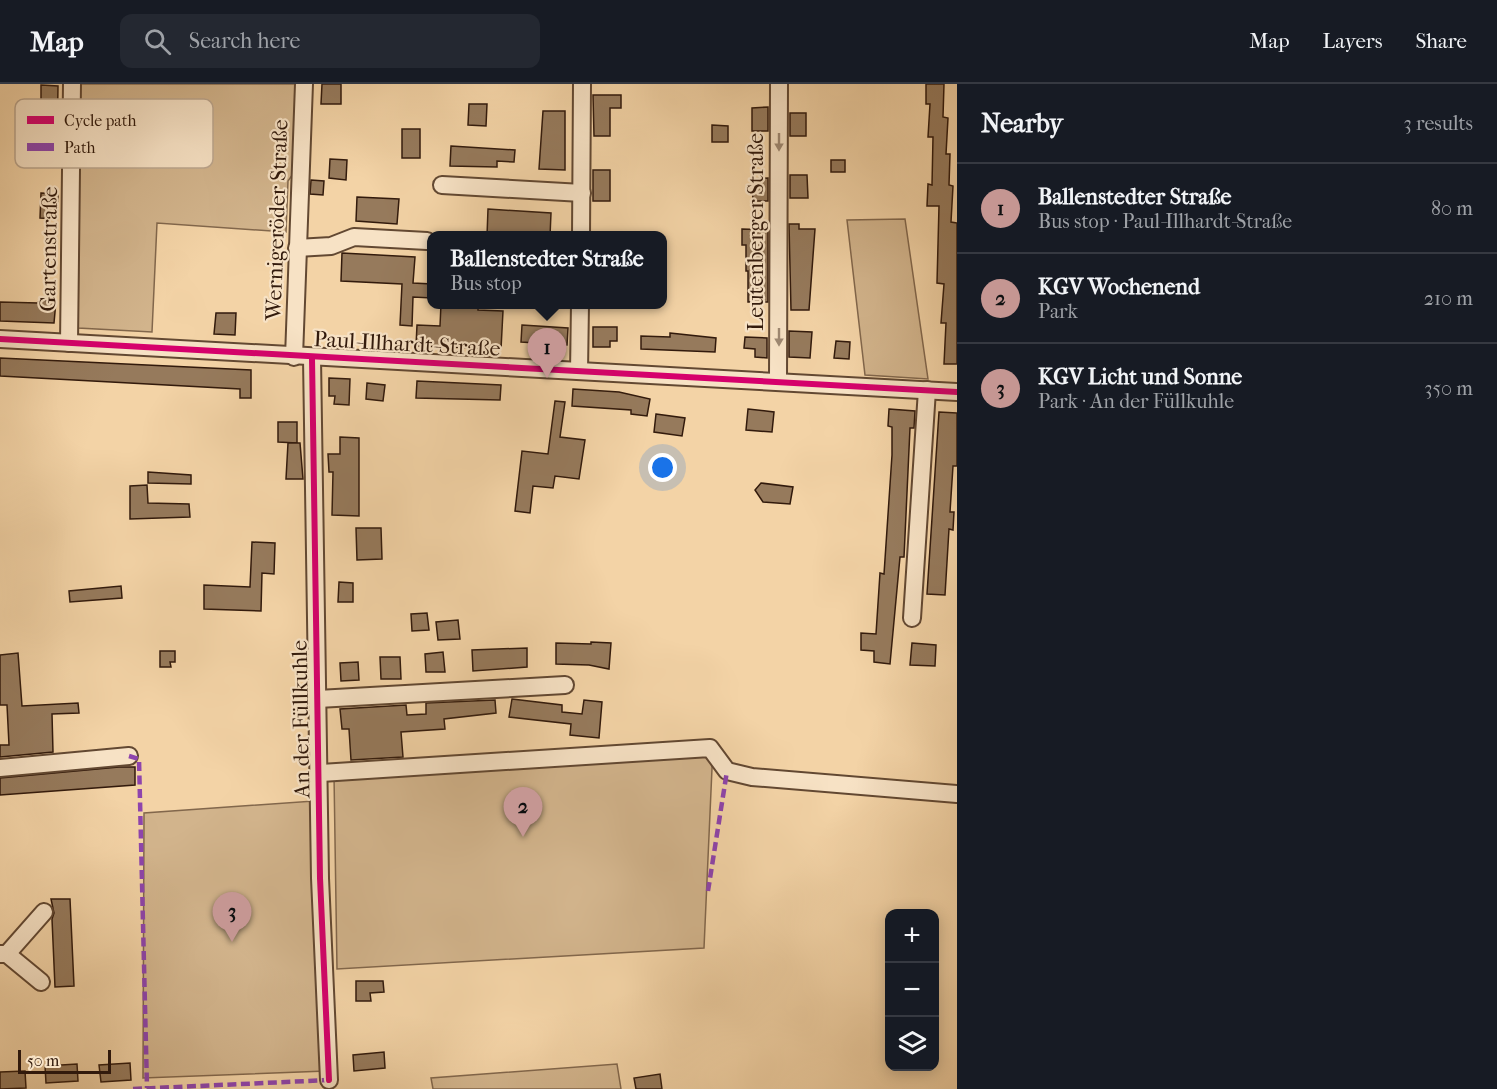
<!DOCTYPE html>
<html lang="en">
<head>
<meta charset="utf-8">
<style>
  :root { --surface:#171b24; --page:#242831; --text:#f1f3f6; --muted:#9ea1a6; --line:#363941; --accent:#c59692 }
  body { margin:0; font-family:"IM FELL French Canon",serif; background:var(--page); color:var(--text) }
  .controls { position:absolute; right:18px; bottom:18px; display:grid; overflow:hidden; border-radius:12px; box-shadow:0 3px 15px #0003 }
  .controls button { width:54px; height:54px; display:grid; place-items:center; padding:0; border:0; border-bottom:2px solid var(--line); background:var(--surface); color:var(--text); font:30px sans-serif }
  .scale { position:absolute; left:18px; bottom:15px; width:93px; box-sizing:border-box; padding-left:6px; border:3px solid #321a0c; border-top:0; font-size:16px; line-height:21px; white-space:nowrap; color:#321a0c; -webkit-text-stroke:4px #f7e2c5; paint-order:stroke }
  .you { position:absolute; left:663px; top:384px; width:21px; height:21px; margin:-15px; border:4px solid #fff; border-radius:50%; background:#1a73e8; box-shadow:0 0 0 9px #1a73e833 }
  .badge { display:grid; place-items:center; width:39px; height:39px; border-radius:50%; background:var(--accent); color:#111; font-size:20px; font-weight:700 }
  .pin { position:absolute; translate:-50% -50px; filter:drop-shadow(0 2px 3px #0008) }
  .pin::after { content:''; position:absolute; top:32px; width:21px; height:18px; background:inherit; clip-path:polygon(0 0,100% 0,50% 100%) }
  .popup { position:absolute; left:427px; top:147px; width:240px; height:78px; box-sizing:border-box; display:grid; place-content:center; border-radius:12px; background:var(--surface); filter:drop-shadow(0 2px 4px #0005); font-size:20px; white-space:nowrap; color:var(--muted) }
  .popup b { font-size:22px; color:var(--text) }
  .popup::after { content:''; position:absolute; left:50%; top:100%; margin-left:-12px; border:12px solid transparent; border-top-color:var(--surface) }
  .list { margin:0; padding:0; list-style:none }
  h2 { display:flex; justify-content:space-between; align-items:center; height:78px; margin:0; padding:0 24px; font-size:26px }
  h2 small { font-size:20px; font-weight:400; color:var(--muted) }
  .list li { display:grid; grid-template-columns:39px 1fr auto; gap:18px; align-items:center; box-sizing:border-box; height:90px; padding:0 24px; border-top:2px solid var(--line) }
  .list b { display:block; font-size:22px; white-space:nowrap }
  .list p { margin:0; font-size:20px; white-space:nowrap; color:var(--muted) }
  .list em { font-size:20px; font-style:normal; color:var(--muted) }
  .icon { flex:none; width:33px; height:33px; fill:none; stroke:currentColor; stroke-width:2; stroke-linecap:round; stroke-linejoin:round }
  .map { position:relative; flex:none; width:957px; height:1005px; overflow:hidden }
  header { display:flex; align-items:center; gap:36px; box-sizing:border-box; height:84px; padding:0 30px; background:var(--surface); border-bottom:2px solid var(--line) }
  header strong { font-size:28px }
  nav { display:flex; gap:33px; margin-inline-start:auto; font-size:21px }
  .search { width:420px; height:54px; background:var(--page); display:flex; align-items:center; gap:15px; box-sizing:border-box; padding:0 21px; border-radius:12px; color:var(--muted); font-size:22px }
  main { display:flex }
  aside { flex:1; background:var(--surface) }
  .map>svg:first-child { display:block }
  .green { fill:#d2b48c; stroke:#82674c; stroke-width:1.5 }
  .building { fill:#967a5c; stroke:#321a0c; stroke-width:1.5 }
  .lines { fill:none; stroke-linecap:round; stroke-linejoin:round }
  .minor-casing { stroke:#624832; stroke-width:20 }
  .minor { stroke:#f7e2c5; stroke-width:16 }
  .quiet { stroke:#8e44ad; stroke-width:4.5; stroke-dasharray:9 4.5; stroke-linecap:butt }
  .cycleway-casing { stroke:#f7e2c5; stroke-width:10 }
  .cycleway { stroke:#d6006c; stroke-width:6 }
  .oneway { fill:#9e8872 }
  .labels { text-anchor:middle; dominant-baseline:central; stroke-width:4.5; stroke-linejoin:round; paint-order:stroke }
  .street-label { font-size:22px; fill:#321a0c; stroke:#f7e2c5 }
  .key { fill:#f7e2c5; stroke:#bca68e; stroke-width:1.5 }
  .key-label { font-size:16px; fill:#321a0c }
</style>
</head>
<body>
<header>
<strong>Map</strong>
<div class="search"><svg class="icon" aria-label="search" viewBox="0 0 24 24"><circle cx="10" cy="10" r="6"/><path d="M15 15l6 6"/></svg>Search here</div>
<nav><a>Map</a><a>Layers</a><a>Share</a></nav>
</header>
<main>
<div class="map">
<svg width="957" height="1005" viewBox="0 0 957 1005">
  <rect width="100%" height="100%" fill="#f3d3a6"/>
  <filter id="stains"><feTurbulence type="fractalNoise" baseFrequency=".00333" numOctaves="4"/><feColorMatrix values="0 0 0 0 .2 0 0 0 0 .09 0 0 0 0 .02 0 0 0 .5 -.17"/></filter>
  <radialGradient id="worn" r=".72"><stop offset=".6" stop-color="#630" stop-opacity="0"/><stop offset="1" stop-color="#630" stop-opacity=".3"/></radialGradient>
  <g class="green">
    <path d="M80 0H296L293 90 288 97 286 148 157 139 152 248 78 244Z"/>
    <path d="M905 135 928 295 865 291 847 136Z"/>
    <path d="M713 662 704 864 337 885 334 691Z"/>
    <path d="M314 717 326 987 143 994 144 729Z"/>
    <path d="M617 980 621 1005H433L431 994Z"/>
  </g>
  <g class="building">
    <path d="M322 0H341V20H321Z"/>
    <path d="M926 0H944L943 33 948 34 946 70H950L949 101 953 102 951 138 957 139V280H944L946 239H941L944 200 937 199 939 122H927L928 100 932 101 933 53H928L930 20H926Z"/>
    <path d="M41 1 58 2 57 61H41Z"/>
    <path d="M593 11H621V24H610V52H594Z"/>
    <path d="M469 20H487L486 42 468 41Z"/>
    <path d="M768 23V47H752V24Z"/>
    <path d="M543 27H565V86L539 85Z"/>
    <rect x="790" y="29" width="16" height="23"/>
    <path d="M712 41 728 42V58H712Z"/>
    <rect x="402" y="45" width="18" height="29"/>
    <path d="M451 62 515 66 514 78 497 77V83L450 82Z"/>
    <path d="M330 75 347 76 346 96 329 94Z"/>
    <rect x="831" y="76" width="14" height="12"/>
    <rect x="593" y="86" width="17" height="31"/>
    <path d="M790 91H807L808 114H790Z"/>
    <path d="M768 94V117H753L752 95Z"/>
    <path d="M311 96 324 97 323 111 310 110Z"/>
    <path d="M41 109 58 110 57 135 40 134Z"/>
    <path d="M357 113 399 115 397 140 356 137Z"/>
    <path d="M488 125 551 129 550 152H487Z"/>
    <path d="M789 140H799V145H815L809 226H791Z"/>
    <path d="M742 145 768 146V218H748V187H746V161H742Z"/>
    <path d="M342 169 415 173 413 199 432 200V214L413 213 412 242 400 241 402 200 341 197Z"/>
    <path d="M39 216 56 217 54 239 0 237V218L38 219Z"/>
    <path d="M441 220H478V226L503 227 501 265 416 262 417 241 440 242Z"/>
    <path d="M216 229H236L235 251 214 250Z"/>
    <path d="M522 241 568 244 567 261 521 258Z"/>
    <path d="M593 243H617V257H610V263H593Z"/>
    <path d="M789 247 812 248 810 274 789 273Z"/>
    <path d="M670 249 716 254 715 268 641 265V252L670 253Z"/>
    <path d="M745 253 767 254V274L755 273V265L744 264Z"/>
    <path d="M836 257 850 258 849 275 834 274Z"/>
    <path d="M0 274 251 286V314H240V305L0 292Z"/>
    <path d="M329 294 350 295 349 321 334 320 335 312H329Z"/>
    <path d="M417 297 501 301 500 316 416 314Z"/>
    <path d="M367 299 385 301 383 317 366 315Z"/>
    <path d="M573 305 619 308 650 315 647 332 631 330V326L572 322Z"/>
    <path d="M555 317 565 318 560 353 585 356 579 395 555 392 553 404 533 402 530 429 515 427 522 367 548 370Z"/>
    <path d="M748 325 774 328 772 348 746 346Z"/>
    <path d="M889 325 915 327 914 344H910L904 473H900L890 580 874 578V567L861 566V549L876 550 880 489 884 490 892 371V343L888 342Z"/>
    <path d="M939 328 957 329V382H953L950 428H954L953 446 949 445 945 511 927 510Z"/>
    <path d="M656 330 685 334 682 352 654 348Z"/>
    <path d="M278 338H297V359L278 358Z"/>
    <path d="M340 353 359 354V432L332 431 333 388H329L328 370H340Z"/>
    <path d="M288 359H300L303 395H286Z"/>
    <path d="M148 388 191 391V400L148 399Z"/>
    <path d="M761 399 793 403 790 420 763 418 755 406Z"/>
    <path d="M147 401 148 419 189 420 190 433 130 435V402Z"/>
    <path d="M356 444H381L382 475 357 476Z"/>
    <path d="M252 458 275 459 274 490 262 489 261 527 204 525V501L250 503Z"/>
    <path d="M339 498 353 499V518H338Z"/>
    <path d="M121 502 122 514 70 518 69 507Z"/>
    <path d="M427 529 429 546 412 547 411 530Z"/>
    <path d="M458 536 460 555 438 556 436 538Z"/>
    <path d="M591 558 611 559 609 585 589 581 556 580V559L591 560Z"/>
    <path d="M912 559 936 561 935 582 910 581Z"/>
    <path d="M527 564V583L473 587 472 566Z"/>
    <path d="M160 567H175V578H170L171 583H160Z"/>
    <path d="M443 568 445 588H426L425 570Z"/>
    <path d="M18 569 22 622 78 619 79 629 52 630 53 668 0 673V661H9L7 621H0V571Z"/>
    <path d="M380 573H400L401 595H381Z"/>
    <path d="M358 578 359 596 341 597 340 579Z"/>
    <path d="M512 615 562 621V628L582 630 584 616 602 618 599 654 570 651 571 640 509 633Z"/>
    <path d="M495 616 496 629 444 635 445 645 401 648 403 673 351 676 349 645H342L340 625 406 621 407 631 426 630V619Z"/>
    <path d="M119 683H135V701L0 711V694Z"/>
    <path d="M51 815H70L74 902 55 903 52 835 54 829Z"/>
    <path d="M356 897H383L384 908 370 909 371 917H356Z"/>
    <path d="M384 968 385 984 354 987 353 971Z"/>
    <path d="M130 979 131 996 101 998 99 981Z"/>
    <path d="M77 980 78 997 46 999 45 982Z"/>
    <path d="M25 987 26 1004 0 1005V988Z"/>
    <path d="M660 990 662 1005H636L634 994Z"/>
  </g>
  <g class="lines">
    <g class="minor-casing">
      <g id="minor">
        <path d="M442 101 582 109"/>
        <path d="M581 152 582 0"/>
        <path d="M297 164 331 162 354 153 427 157"/>
        <path d="M0 255 957 308"/>
        <path d="M69 259 72 0"/>
        <path d="M294 273 304 0"/>
        <path d="M312 274 320 794 329 996"/>
        <path d="M579 287 580 220"/>
        <path d="M778 297 779 0"/>
        <path d="M912 534 927 306"/>
        <path d="M318 615 565 601"/>
        <path d="M0 684 129 672"/>
        <path d="M321 689 710 664 727 687 752 693 957 710"/>
        <path d="M0 870H7L44 828"/>
        <path d="M7 870 41 898"/>
      </g>
    </g>
    <use href="#minor" class="minor"/>
    <g class="quiet">
      <path d="M129 672 139 675 147 1004"/>
      <path d="M708 807 727 687"/>
      <path d="M133 1005 329 996"/>
    </g>
    <g class="cycleway-casing">
      <g id="cycleway">
        <path d="M0 255 957 308"/>
        <path d="M312 274 320 794 329 996"/>
      </g>
    </g>
    <use href="#cycleway" class="cycleway"/>
  </g>
  <defs><path id="oneway-solid" d="M-6-.8H1V-3.2L6.5 0L1 3.2V.8H-6Z" transform="scale(1.5)"/></defs>
  <g class="oneway">
    <use href="#oneway-solid" transform="translate(779 58) rotate(90)"/>
    <use href="#oneway-solid" transform="translate(779 253) rotate(90)"/>
  </g>
  <g class="labels">
    <g class="street-label">
      <text transform="translate(277 136) rotate(-88)">Wernigeröder Straße</text>
      <text transform="translate(756 148) rotate(-90)">Leutenberger Straße</text>
      <text transform="translate(49 165) rotate(-89)">Gartenstraße</text>
      <text transform="translate(407 260) rotate(3)">Paul-Illhardt-Straße</text>
      <text transform="translate(301 635) rotate(-91)">An der Füllkuhle</text>
    </g>
  </g>
  <rect x="15" y="15" width="198" height="69" rx="9" class="key"/>
  <rect x="27" y="32" width="27" height="8" fill="#d6006c"/>
  <rect x="27" y="59" width="27" height="8" fill="#8e44ad"/>
  <g class="key-label">
    <text x="64" y="42">Cycle path</text>
    <text x="64" y="69">Path</text>
  </g>
  <rect width="100%" height="100%" filter="url(#stains)"/>
  <rect width="100%" height="100%" fill="url(#worn)"/>
</svg>
<div class="controls">
<button>+</button>
<button>−</button>
<button><svg class="icon" aria-label="layers" viewBox="0 0 24 24"><path d="M12 4l9 5-9 5-9-5zM3 14l9 5 9-5"/></svg></button>
</div>
<div class="scale">50 m</div>
<div class="you"></div>
<div class="pin badge" style="left:547px;top:294px">1</div>
<div class="popup"><b>Ballenstedter Straße</b>Bus stop</div>
<div class="pin badge" style="left:523px;top:753px">2</div>
<div class="pin badge" style="left:232px;top:858px">3</div>
</div>
<aside>
<h2>Nearby<small>3 results</small></h2>
<ul class="list">
<li><span class="badge">1</span><div><b>Ballenstedter Straße</b><p>Bus stop · Paul-Illhardt-Straße</p></div><em>80 m</em></li>
<li><span class="badge">2</span><div><b>KGV Wochenend</b><p>Park</p></div><em>210 m</em></li>
<li><span class="badge">3</span><div><b>KGV Licht und Sonne</b><p>Park · An der Füllkuhle</p></div><em>350 m</em></li>
</ul>
</aside>
</main>
</body>
</html>
